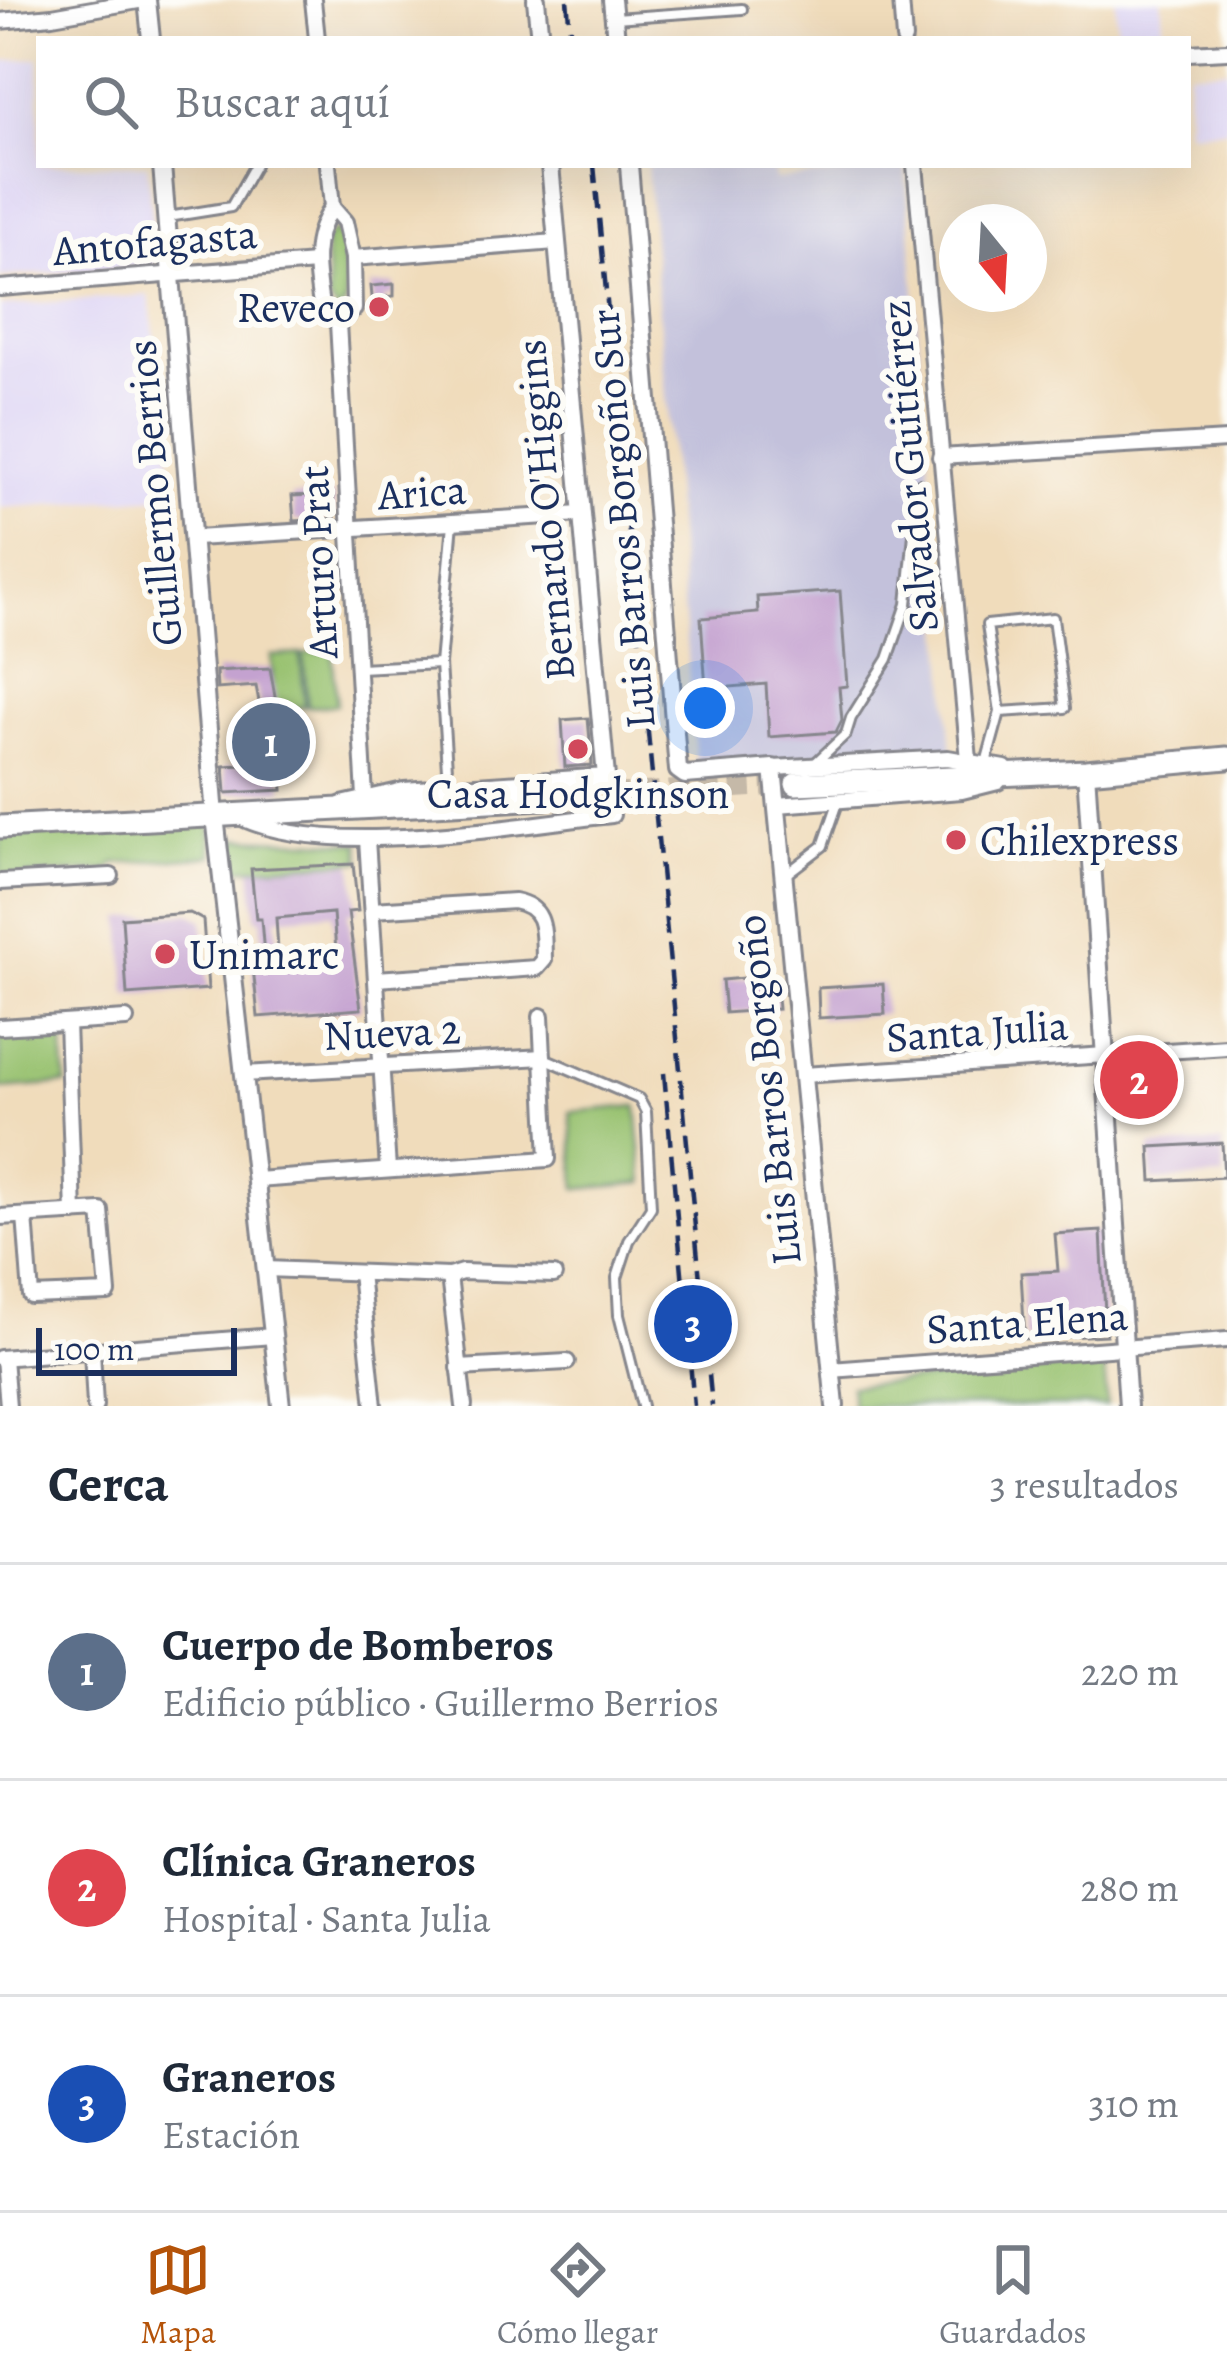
<!DOCTYPE html>
<html lang="es">
<head>
<meta charset="utf-8">
<style>
  :root { --surface:#fff; --page:#f6f6f7; --text:#1f2937; --muted:#747a83; --line:#e0e1e3; --accent:#b45309 }
  body { margin:0; font-family:Alegreya,serif; background:var(--page); color:var(--text) }
  .compass { position:absolute; left:939px; top:204px; width:108px; height:108px; border-radius:50%; background:var(--surface); box-shadow:0 12px 48px #0002; rotate:162deg }
  .scale { position:absolute; left:36px; bottom:30px; width:201px; box-sizing:border-box; padding-left:12px; border:6px solid #1b2f5e; border-top:0; font-size:33px; line-height:42px; white-space:nowrap; color:#1b2f5e; -webkit-text-stroke:9px #fdfcf7; paint-order:stroke }
  .you { position:absolute; left:705px; top:708px; width:42px; height:42px; margin:-30px; border:9px solid #fff; border-radius:50%; background:#1a73e8; box-shadow:0 0 0 18px #1a73e833 }
  .badge { display:grid; place-items:center; width:78px; height:78px; border-radius:50%; background:var(--accent); color:#fff; font-size:39px; font-weight:700 }
  .pin { position:absolute; translate:-50% -50%; border:6px solid #fff; box-shadow:0 3px 12px #0006 }
  .list { margin:0; padding:0; list-style:none }
  h2 { display:flex; justify-content:space-between; align-items:center; height:156px; margin:0; padding:0 48px; font-size:51px }
  h2 small { font-size:39px; font-weight:400; color:var(--muted) }
  .list li { display:grid; grid-template-columns:78px 1fr auto; gap:36px; align-items:center; box-sizing:border-box; height:216px; padding:0 48px; border-top:3px solid var(--line) }
  .list b { display:block; font-size:45px; white-space:nowrap }
  .list p { margin:0; font-size:39px; white-space:nowrap; color:var(--muted) }
  .list em { font-size:39px; font-style:normal; color:var(--muted) }
  .icon { flex:none; width:66px; height:66px; fill:none; stroke:currentColor; stroke-width:2; stroke-linecap:round; stroke-linejoin:round }
  .map { position:relative; flex:none; width:1227px; height:1406px; overflow:hidden }
  .search { position:absolute; background:var(--surface); box-shadow:0 12px 48px #0002; left:36px; right:36px; top:36px; height:132px; display:flex; align-items:center; gap:30px; box-sizing:border-box; padding:0 42px; border-radius:0px; color:var(--muted); font-size:45px }
  .sheet { height:804px; background:var(--surface) }
  nav { display:flex; justify-content:space-around; align-items:center; box-sizing:border-box; height:168px; border-top:3px solid var(--line); background:var(--surface); font-size:33px; color:var(--muted) }
  nav a { display:grid; justify-items:center; gap:6px }
  nav .on { color:var(--accent) }
  .map>svg:first-child { display:block }
  .built { fill:#ded5f5 }
  .industrial { fill:#c3c1db }
  .green { fill:#97c16e; stroke:#597866; stroke-width:3 }
  .building { fill:#c4a2d0; fill-rule:evenodd }
  .lines { fill:none; stroke-linecap:round; stroke-linejoin:round }
  .primary-tunnel { stroke:#c5b9a8; stroke-width:21; stroke-dasharray:21 10; stroke-linecap:butt }
  .service-casing { stroke:#86868c; stroke-width:14 }
  .minor-casing { stroke:#86868c; stroke-width:20 }
  .tertiary-casing { stroke:#86868c; stroke-width:22 }
  .primary-casing { stroke:#86868c; stroke-width:27 }
  .service { stroke:#fff; stroke-width:8 }
  .minor { stroke:#fff; stroke-width:14 }
  .tertiary { stroke:#fff; stroke-width:16 }
  .primary { stroke:#fff; stroke-width:21 }
  .rail { stroke:#1b2f5e; stroke-width:4.5; stroke-dasharray:18 9; stroke-linecap:butt }
  .poi-dot { fill:#d1495b; stroke:#fdfcf7; stroke-width:4.5 }
  .labels { text-anchor:middle; dominant-baseline:central; stroke-width:12; stroke-linejoin:round; paint-order:stroke }
  .street-label { font-size:42px; fill:#1b2f5e; stroke:#fdfcf7 }
  .poi-label { font-size:42px; fill:#1b2f5e; stroke:#fdfcf7; text-anchor:start }
</style>
</head>
<body>
<div class="map">
<svg width="1227" height="1406" viewBox="0 0 1227 1406">
  <rect width="100%" height="100%" fill="#fdfcf7"/>
  <filter id="ink" filterUnits="userSpaceOnUse"><feTurbulence type="fractalNoise" baseFrequency=".00833" numOctaves="2"/><feDisplacementMap in="SourceGraphic" scale="24" xChannelSelector="R" yChannelSelector="G"/><feConvolveMatrix kernelMatrix="1 2 1 2 8 2 1 2 1" color-interpolation-filters="sRGB"/></filter>
  <filter id="wash" filterUnits="userSpaceOnUse"><feTurbulence type="fractalNoise" baseFrequency=".004" numOctaves="4" result="noise"/><feDisplacementMap in="SourceGraphic" scale="48" xChannelSelector="R" yChannelSelector="G"/><feGaussianBlur stdDeviation="2.7" result="paint"/><feColorMatrix in="noise" values="0 0 0 0 0 0 0 0 0 0 0 0 0 0 0 0 0 1.4 0 .05"/><feComposite in="paint" operator="in"/></filter>
  <g filter="url(#wash)">
    <rect width="100%" height="100%" fill="#f0dcbb"/>
    <g class="built">
      <path d="M1115 0H1161L1164 39H1118Z"/>
      <path d="M39 58V165H147L155 265 0 277V61Z"/>
      <path d="M1227 69V129L1188 132V72Z"/>
      <path d="M149 295 175 496 0 508V306Z"/>
    </g>
    <path class="industrial" d="M647 165H773L775 180 905 167 952 753 702 772 696 764Z"/>
    <g class="green">
      <path d="M334 230 342 240 346 303 339 312 329 301 325 240Z"/>
      <path d="M332 651 337 705 308 707 303 654Z"/>
      <path d="M300 654 305 707 275 710 271 656Z"/>
      <path d="M210 822 213 856 115 864 108 870 0 878V836Z"/>
      <path d="M236 838 360 843 361 861 235 869Z"/>
      <path d="M62 1028 66 1084 0 1089V1033Z"/>
      <path d="M637 1106 644 1183 577 1189 570 1112Z"/>
      <path d="M1104 1363 1107 1406H852L850 1386Z"/>
    </g>
    <g id="blocks">
      <g class="building">
        <path d="M394 284V296L385 297 386 318 374 319 371 286Z"/>
        <path d="M333 494 335 518 294 521 292 496Z"/>
        <path d="M840 591 847 686 839 687 842 720 836 732 769 737 766 684 706 689 701 618 758 613 757 597Z"/>
        <path d="M270 668 279 719 283 790 226 793 224 766 264 764 261 712 256 686 217 689 216 671Z"/>
        <path d="M588 718 592 765 565 767 562 720Z"/>
        <path d="M353 864 358 911 348 912 361 1009 258 1017 253 967H265L261 919H256L251 869ZM333 913 337 963 279 966 276 918Z"/>
        <path d="M190 913 203 920 208 989 127 995 122 918Z"/>
        <path d="M775 975 778 1009 725 1013 722 980Z"/>
        <path d="M883 984 885 1014 819 1018 818 988Z"/>
        <path d="M1222 1143 1224 1177 1152 1181 1150 1147Z"/>
        <path d="M1101 1231 1106 1335 1025 1339 1021 1273 1058 1271 1055 1234Z"/>
      </g>
    </g>
  </g>
  <g filter="url(#ink)">
    <use href="#blocks" fill-opacity="0" stroke="#86868c" stroke-width="3"/>
    <g class="lines">
      <path class="primary-tunnel" d="M545 798 796 784"/>
      <g class="service-casing">
        <g id="service">
          <path d="M615 18 742 9"/>
          <path d="M168 217 231 207 255 165"/>
          <path d="M359 668 440 664"/>
          <path d="M986 763 1000 712 987 625 1053 618 1065 708 1000 712"/>
          <path d="M813 765 846 734 851 718 888 659 907 604 919 484"/>
          <path d="M448 784 440 664 453 523"/>
          <path d="M785 875 823 846 839 800"/>
          <path d="M544 1058 639 1099 646 1112 651 1207 629 1241 617 1278 619 1315 642 1406"/>
        </g>
      </g>
      <g class="minor-casing">
        <g id="minor">
          <path d="M313 0 317 39"/>
          <path d="M901 0 904 39"/>
          <path d="M0 21 52 16 144 0"/>
          <path d="M1188 53 1227 51"/>
          <path d="M328 165 332 207 345 222 353 258 354 309 338 323"/>
          <path d="M915 165 969 760"/>
          <path d="M332 207C309 240 316 274 322 311L338 323"/>
          <path d="M353 258 556 242"/>
          <path d="M0 288 315 263"/>
          <path d="M338 323 365 797"/>
          <path d="M940 457 1227 440"/>
          <path d="M195 538 581 514"/>
          <path d="M773 768 948 758 1005 768"/>
          <path d="M777 805 962 791 998 782"/>
          <path d="M238 816C324 861 514 825 612 815"/>
          <path d="M367 839 388 1170"/>
          <path d="M0 882 111 876"/>
          <path d="M372 910 514 901C547 907 543 931 544 960L537 968 376 979"/>
          <path d="M67 1023 74 1213"/>
          <path d="M0 1027 126 1019"/>
          <path d="M244 1074 543 1057"/>
          <path d="M803 1075 1227 1047"/>
          <path d="M256 1180 548 1159 541 1016"/>
          <path d="M0 1217 101 1211 108 1293 31 1296 25 1216"/>
          <path d="M266 1269 449 1276 462 1272 554 1275"/>
          <path d="M360 1273 374 1406"/>
          <path d="M449 1276 464 1406"/>
          <path d="M92 1351 95 1406"/>
          <path d="M0 1358 273 1336"/>
          <path d="M4 1358 8 1406"/>
          <path d="M459 1368 567 1362"/>
          <path d="M831 1370 1227 1340"/>
        </g>
      </g>
      <g class="tertiary-casing">
        <g id="tertiary">
          <path d="M147 0 151 39"/>
          <path d="M536 0 540 39"/>
          <path d="M612 0 616 39"/>
          <path d="M162 165 215 816 281 1406"/>
          <path d="M629 165 678 770 685 775 773 768 835 1406"/>
          <path d="M1086 771 1128 1406"/>
          <path d="M342 805 404 791 606 777 550 165"/>
        </g>
      </g>
      <g class="primary-casing">
        <g id="primary">
          <path d="M796 784 1086 771 1227 758"/>
          <path d="M0 827 545 798"/>
        </g>
      </g>
      <use href="#service" class="service"/>
      <use href="#minor" class="minor"/>
      <use href="#tertiary" class="tertiary"/>
      <use href="#primary" class="primary"/>
      <g class="rail">
        <path d="M567 0 571 39"/>
        <path d="M594 165 712 1406"/>
        <path d="M664 1073 694 1406"/>
      </g>
    </g>
  </g>
  <g class="poi-dot">
    <circle cx="379" cy="307" r="12"/>
    <circle cx="578" cy="749" r="12"/>
    <circle cx="956" cy="840" r="12"/>
    <circle cx="165" cy="954" r="12"/>
  </g>
  <g class="labels">
    <g class="street-label">
      <text transform="translate(155 242) rotate(-5)">Antofagasta</text>
      <text transform="translate(909 466) rotate(-95)">Salvador Guitiérrez</text>
      <text transform="translate(422 492) rotate(-4)">Arica</text>
      <text transform="translate(154 493) rotate(-95)">Guillermo Berrios</text>
      <text transform="translate(545 510) rotate(-95)">Bernardo O'Higgins</text>
      <text transform="translate(622 519) rotate(-95)">Luis Barros Borgoño Sur</text>
      <text transform="translate(318 562) rotate(-93)">Arturo Prat</text>
      <text transform="translate(977 1031) rotate(-4)">Santa Julia</text>
      <text transform="translate(392 1032) rotate(-3)">Nueva 2</text>
      <text transform="translate(768 1090) rotate(-96)">Luis Barros Borgoño</text>
      <text transform="translate(1027 1322) rotate(-4)">Santa Elena</text>
    </g>
    <g class="poi-label">
      <text x="355" y="307" text-anchor="end">Reveco</text>
      <text x="578" y="793" text-anchor="middle">Casa Hodgkinson</text>
      <text x="980" y="840">Chilexpress</text>
      <text x="189" y="954">Unimarc</text>
    </g>
  </g>
</svg>
<svg class="compass" viewBox="-18 -18 36 36"><path d="M0-13l5 13h-10z" fill="#e53935"/><path d="M0 13l5-13h-10z" fill="#747a83"/></svg>
<div class="scale">100 m</div>
<div class="you"></div>
<div class="pin badge" style="left:271px;top:742px;background:#5c6f8a">1</div>
<div class="pin badge" style="left:1139px;top:1080px;background:#e0444e">2</div>
<div class="pin badge" style="left:693px;top:1324px;background:#1a4fb4">3</div>
<div class="search"><svg class="icon" aria-label="search" viewBox="0 0 24 24"><circle cx="10" cy="10" r="6"/><path d="M15 15l6 6"/></svg>Buscar aquí</div>
</div>
<section class="sheet">
<h2>Cerca<small>3 resultados</small></h2>
<ul class="list">
<li><span class="badge" style="background:#5c6f8a">1</span><div><b>Cuerpo de Bomberos</b><p>Edificio público · Guillermo Berrios</p></div><em>220 m</em></li>
<li><span class="badge" style="background:#e0444e">2</span><div><b>Clínica Graneros</b><p>Hospital · Santa Julia</p></div><em>280 m</em></li>
<li><span class="badge" style="background:#1a4fb4">3</span><div><b>Graneros</b><p>Estación</p></div><em>310 m</em></li>
</ul>
</section>
<nav>
<a class="on"><svg class="icon" aria-label="map" viewBox="0 0 24 24"><path d="M3 6l6-2 6 2 6-2v14l-6 2-6-2-6 2zM9 4v14M15 6v14"/></svg>Mapa</a>
<a><svg class="icon" aria-label="directions" viewBox="0 0 24 24"><path d="M12 3l9 9-9 9-9-9zM9 14v-3h6M13 9l2 2-2 2"/></svg>Cómo llegar</a>
<a><svg class="icon" aria-label="saved" viewBox="0 0 24 24"><path d="M7 4h10v16l-5-4-5 4z"/></svg>Guardados</a>
</nav>
</body>
</html>
